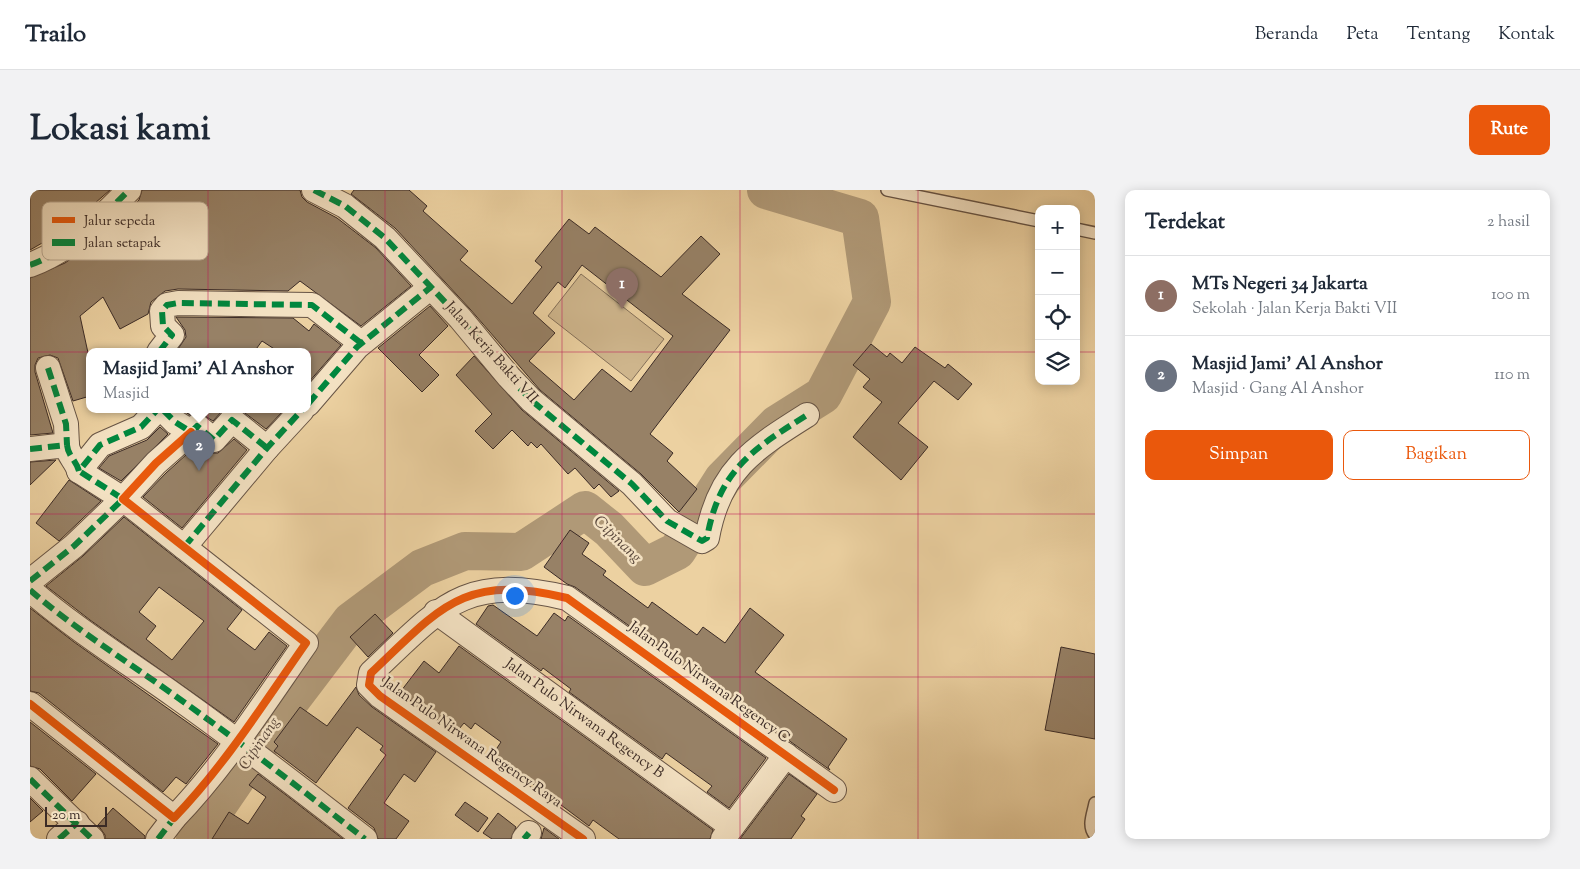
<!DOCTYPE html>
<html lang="id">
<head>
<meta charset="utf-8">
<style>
  :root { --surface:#fff; --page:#f2f2f3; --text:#1f2937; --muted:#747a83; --line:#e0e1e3; --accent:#ea580c }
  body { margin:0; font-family:"Sorts Mill Goudy",serif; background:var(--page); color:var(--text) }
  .controls { position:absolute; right:15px; top:15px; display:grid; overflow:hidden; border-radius:10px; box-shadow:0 2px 12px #0003 }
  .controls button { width:45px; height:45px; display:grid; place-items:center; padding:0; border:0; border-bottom:1px solid var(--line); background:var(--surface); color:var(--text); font:25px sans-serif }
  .scale { position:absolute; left:15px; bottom:12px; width:62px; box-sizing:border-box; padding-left:5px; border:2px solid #3b2b26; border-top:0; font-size:14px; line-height:18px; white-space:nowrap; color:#3b2b26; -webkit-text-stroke:4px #f3e1c2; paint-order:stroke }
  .you { position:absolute; left:484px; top:405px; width:18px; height:18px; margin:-12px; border:4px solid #fff; border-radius:50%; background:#1a73e8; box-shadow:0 0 0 8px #1a73e833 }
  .badge { display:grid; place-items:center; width:32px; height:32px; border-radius:50%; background:var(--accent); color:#fff; font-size:16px; font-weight:700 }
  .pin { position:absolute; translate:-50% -41px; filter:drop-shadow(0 1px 2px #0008) }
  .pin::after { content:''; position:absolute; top:26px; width:18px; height:15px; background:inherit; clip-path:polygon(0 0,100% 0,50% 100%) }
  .popup { position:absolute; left:56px; top:158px; width:225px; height:65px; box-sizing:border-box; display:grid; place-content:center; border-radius:10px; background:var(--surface); filter:drop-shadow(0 1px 4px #0005); font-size:16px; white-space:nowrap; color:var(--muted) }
  .popup b { font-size:19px; color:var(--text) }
  .popup::after { content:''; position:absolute; left:50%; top:100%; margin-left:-10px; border:10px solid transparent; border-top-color:var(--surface) }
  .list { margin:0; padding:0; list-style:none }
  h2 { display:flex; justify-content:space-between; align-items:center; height:65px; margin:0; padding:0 20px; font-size:21px }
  h2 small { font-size:16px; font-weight:400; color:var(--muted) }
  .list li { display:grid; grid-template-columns:32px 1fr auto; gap:15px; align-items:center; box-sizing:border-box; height:80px; padding:0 20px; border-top:1px solid var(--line) }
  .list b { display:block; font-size:19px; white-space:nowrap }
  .list p { margin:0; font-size:16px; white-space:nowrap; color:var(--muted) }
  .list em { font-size:16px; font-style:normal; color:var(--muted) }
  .actions { display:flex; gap:10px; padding:15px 20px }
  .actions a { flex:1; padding:11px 0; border:1px solid var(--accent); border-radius:10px; text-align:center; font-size:18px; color:var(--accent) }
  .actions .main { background:var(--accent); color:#fff }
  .icon { flex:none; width:28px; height:28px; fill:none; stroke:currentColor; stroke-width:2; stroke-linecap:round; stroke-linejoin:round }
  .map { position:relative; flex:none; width:1065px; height:649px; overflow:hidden; border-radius:10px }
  header { display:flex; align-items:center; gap:30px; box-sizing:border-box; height:70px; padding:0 25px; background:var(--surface); border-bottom:1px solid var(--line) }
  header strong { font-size:24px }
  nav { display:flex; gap:28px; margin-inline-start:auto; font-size:18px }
  .intro { display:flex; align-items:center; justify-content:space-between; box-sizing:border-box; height:120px; padding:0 30px }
  h1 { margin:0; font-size:35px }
  .button { padding:12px 22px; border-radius:10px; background:var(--accent); color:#fff; font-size:18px; font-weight:700 }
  main { display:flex; gap:30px; padding:0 30px }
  aside { flex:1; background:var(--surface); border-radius:10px; box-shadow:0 2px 12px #0003 }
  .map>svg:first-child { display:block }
  .green { fill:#ceb58c; stroke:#847059 }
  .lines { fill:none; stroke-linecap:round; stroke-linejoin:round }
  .river { stroke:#b09977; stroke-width:38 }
  .building { fill:#978166; stroke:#3b2b26; fill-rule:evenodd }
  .service-casing { stroke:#675445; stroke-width:14 }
  .minor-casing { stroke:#675445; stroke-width:26 }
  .service { stroke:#f3e1c2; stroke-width:11 }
  .minor { stroke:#f3e1c2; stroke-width:24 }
  .quiet { stroke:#00873e; stroke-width:6; stroke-dasharray:12 6; stroke-linecap:butt }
  .cycleway-casing { stroke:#f3e1c2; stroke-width:11 }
  .cycleway { stroke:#e8590c; stroke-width:8 }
  .grid { fill:none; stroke:#c2185b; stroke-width:1; stroke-opacity:0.55 }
  .labels { text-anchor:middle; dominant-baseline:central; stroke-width:5; stroke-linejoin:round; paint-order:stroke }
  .street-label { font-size:15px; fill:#3b2b26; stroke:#f3e1c2 }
  .water-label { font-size:16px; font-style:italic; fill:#58463a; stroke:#f3e1c2 }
  .key { fill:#f3e1c2; stroke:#bcaa93; stroke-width:1 }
  .key-label { font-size:14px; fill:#3b2b26 }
</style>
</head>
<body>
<header>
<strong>Trailo</strong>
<nav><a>Beranda</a><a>Peta</a><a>Tentang</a><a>Kontak</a></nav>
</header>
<div class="intro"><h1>Lokasi kami</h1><a class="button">Rute</a></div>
<main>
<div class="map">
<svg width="1065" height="649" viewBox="0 0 1065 649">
  <rect width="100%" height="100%" fill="#ecd1a1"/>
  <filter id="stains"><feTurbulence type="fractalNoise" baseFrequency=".004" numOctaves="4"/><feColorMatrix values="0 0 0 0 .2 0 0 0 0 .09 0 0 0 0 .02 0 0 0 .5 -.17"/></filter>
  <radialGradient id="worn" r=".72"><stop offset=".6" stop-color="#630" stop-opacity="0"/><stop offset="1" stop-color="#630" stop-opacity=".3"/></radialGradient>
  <path class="green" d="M551 84 634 149 601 191 518 126Z"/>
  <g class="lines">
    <path class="river" d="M165 649 252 522 321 431 392 378 435 361 491 362 555 320 579 339 615 377 647 361 693 289 747 234 793 205 842 112 830 28 736 0"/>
  </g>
  <g class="building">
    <path d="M0 0H80L33 41 0 60Z"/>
    <path d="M112 0H270L272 7 277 12 307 28 346 58 381 96 331 136 270 91 258 101 148 99 135 101 121 112 118 124 90 139 73 107 50 126 60 172V206L43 211 28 168 20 165 8 168 5 175V182L23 243 0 245V88L35 73 62 54 109 10Z"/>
    <path d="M324 0H379L397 16 393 21 438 61 430 70 482 114 512 77 505 71 539 29 559 44 565 37 631 87 671 46 690 64 652 104 700 140 620 244 643 263 637 271 667 299 649 322 611 284 510 200 440 119 365 38 321 4ZM552 75 643 146 601 202 572 179 544 210 499 171 525 143 503 123 528 92 535 98Z"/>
    <path d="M400 116 418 136 389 165 409 185 392 202 348 158Z"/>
    <path d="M146 127 263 128 279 141 284 134 311 155 278 193V162H249L232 151 224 162H146L156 147 155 140Z"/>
    <path d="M841 154 857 167 860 163 872 173 885 157 915 178 918 174 942 194 928 210 904 191 868 233 898 257 871 290 823 247 852 212 833 197 840 189 823 175Z"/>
    <path d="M444 166 492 220 589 301 581 307 569 294 564 299 545 278 538 284 511 254 507 258 501 252 498 256 482 240 463 259 445 241 462 224 426 185Z"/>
    <path d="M152 220H193L183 231 170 223 160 225Z"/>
    <path d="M211 220H254L236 239Z"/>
    <path d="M130 237 138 244 91 291 69 278 79 266 117 250Z"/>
    <path d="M204 249 217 260 152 338 113 307 136 283 168 254 181 263H188Z"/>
    <path d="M26 270 0 295V272Z"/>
    <path d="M39 290 71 311 29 351 6 333Z"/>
    <path d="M94 327 212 420 197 439 225 460 239 442 257 456 204 532 60 430 16 396 53 366ZM129 397 174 431 142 470 116 449 126 436 109 422Z"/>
    <path d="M540 340 559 353 552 364 576 381 573 385 618 418 622 412 667 445 673 437 695 453 720 418 754 445 725 482 817 549 798 577 800 580 545 397 537 394 514 377Z"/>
    <path d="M463 415 507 446 524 423 535 431 538 426 736 568 699 618 677 602 682 596 636 563 632 569 539 502 541 499 513 478 511 481 446 434 458 416Z"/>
    <path d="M0 418 44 452 188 554 156 594 146 587 133 602 9 503 0 501Z"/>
    <path d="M345 424 363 443 338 467 320 447Z"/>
    <path d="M429 456 683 640 680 649H589L563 630 559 636 463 564 471 552 445 533 441 539 434 533 429 539 425 536 422 540 381 511 371 501 394 471 409 483Z"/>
    <path d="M1031 457 1065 464V549L1015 540Z"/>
    <path d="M326 497 329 505 342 517 406 562 385 592 374 584 354 613 379 631 366 649H348L344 638 318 618 356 565 350 560 353 556 327 537 286 593 244 561 248 556 244 552 270 517 297 536Z"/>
    <path d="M0 532 66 584 42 611 10 579 0 576Z"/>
    <path d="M228 584 256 605 313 649H182L199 622 218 634 236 607 219 595Z"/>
    <path d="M759 584 787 604 771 626 775 629 761 649H710Z"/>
    <path d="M0 608 13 621 0 632Z"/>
    <path d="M435 612 458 628 448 642 425 625Z"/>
    <path d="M83 618 115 646V649H75V645L68 635Z"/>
    <path d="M468 623 486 637 481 649H462L453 643Z"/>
    <path d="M514 638 529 649H511Z"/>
  </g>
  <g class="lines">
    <g class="service-casing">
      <g id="service">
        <path d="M857 0 1009 31"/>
        <path d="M1046 39 1065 43"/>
        <path d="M1065 613C1063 624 1057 636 1065 645"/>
      </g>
    </g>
    <g class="minor-casing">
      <g id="minor">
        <path d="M284 0 315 16 355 48 430 128 479 187 501 210 602 294 637 331 672 351 677 348C689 280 723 259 777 225"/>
        <path d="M0 75C41 60 69 30 99 0"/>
        <path d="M129 162 142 145 133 136 132 121 137 115 148 113 282 115 331 153"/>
        <path d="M18 178 36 234 37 255"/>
        <path d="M278 214 327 157 401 97"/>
        <path d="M133 220 145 232 161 242 167 236 184 250 202 230 237 258"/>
        <path d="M0 259 37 255C38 266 46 270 49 281L70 255 111 237 127 220"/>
        <path d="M154 357 237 258 272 220"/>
        <path d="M0 391 44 356 93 309 49 281"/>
        <path d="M0 400C45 439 95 470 144 505 209 551 272 600 335 649"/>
        <path d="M406 422 702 637"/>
        <path d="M0 514 144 628C195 575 234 513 276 453L93 309 126 273 161 242"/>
        <path d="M0 589 62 649"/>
        <path d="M29 649 47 633"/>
        <path d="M128 649 144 628"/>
        <path d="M494 649 499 643"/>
        <path d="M553 649 350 506 339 495 341 483C411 417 434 383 537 408L804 600"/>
        <path d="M693 649 756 565"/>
      </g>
    </g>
    <use href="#service" class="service"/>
    <use href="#minor" class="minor"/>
    <g class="quiet">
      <path d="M284 0 315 16 355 48 430 128 479 187 501 210 602 294 637 331 672 351 677 348C689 280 723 259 777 225"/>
      <path d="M0 75C41 60 69 30 99 0"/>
      <path d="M129 162 142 145 133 136 132 121 137 115 148 113 282 115 331 153"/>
      <path d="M18 178 36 234 37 255"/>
      <path d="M278 214 327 157 401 97"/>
      <path d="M133 220 145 232 161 242 167 236 184 250 202 230 237 258"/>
      <path d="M0 259 37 255C38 266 46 270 49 281L70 255 111 237 127 220"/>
      <path d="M154 357 237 258 272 220"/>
      <path d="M0 391 44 356 93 309 49 281"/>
      <path d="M0 400C45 439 95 470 144 505 209 551 272 600 335 649"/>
      <path d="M0 589 62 649"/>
      <path d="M29 649 47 633"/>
      <path d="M128 649 144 628"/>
      <path d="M494 649 499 643"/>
    </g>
    <g class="cycleway-casing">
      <g id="cycleway">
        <path d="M0 514 144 628C195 575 234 513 276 453L93 309 126 273 161 242"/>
        <path d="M553 649 350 506 339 495 341 483C411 417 434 383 537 408L804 600"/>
      </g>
    </g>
    <use href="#cycleway" class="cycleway"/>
  </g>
  <path class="grid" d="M178 0V649M355 0V649M532 0V649M710 0V649M888 0V649M0 162H1009M1046 162H1065M0 324H1065M0 487H1065"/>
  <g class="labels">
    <g class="street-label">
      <text transform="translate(461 163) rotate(48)">Jalan Kerja Bakti VII</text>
      <text transform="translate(679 493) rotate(36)">Jalan Pulo Nirwana Regency C</text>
      <text transform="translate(554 529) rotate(36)">Jalan Pulo Nirwana Regency B</text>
      <text transform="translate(442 553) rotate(35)">Jalan Pulo Nirwana Regency Raya</text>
    </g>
    <g class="water-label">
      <text transform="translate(587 350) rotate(44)">Cipinang</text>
      <text transform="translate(230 554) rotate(-56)">Cipinang</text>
    </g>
  </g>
  <rect x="12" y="12" width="166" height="58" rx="8" class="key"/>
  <rect x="22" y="27" width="23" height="6" fill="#e8590c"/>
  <rect x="22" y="49" width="23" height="7" fill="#00873e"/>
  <g class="key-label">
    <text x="54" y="35">Jalur sepeda</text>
    <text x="54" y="57">Jalan setapak</text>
  </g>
  <rect width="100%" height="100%" filter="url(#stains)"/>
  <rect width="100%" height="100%" fill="url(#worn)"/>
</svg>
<div class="controls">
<button>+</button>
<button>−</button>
<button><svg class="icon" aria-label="locate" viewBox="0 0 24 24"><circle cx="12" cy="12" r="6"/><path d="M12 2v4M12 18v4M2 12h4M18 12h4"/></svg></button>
<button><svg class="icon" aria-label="layers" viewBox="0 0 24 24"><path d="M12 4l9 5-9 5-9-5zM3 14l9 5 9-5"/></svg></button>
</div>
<div class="scale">20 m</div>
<div class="you"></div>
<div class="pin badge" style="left:592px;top:119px;background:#8d6e63">1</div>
<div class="pin badge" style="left:169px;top:281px;background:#6b7280">2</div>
<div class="popup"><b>Masjid Jami' Al Anshor</b>Masjid</div>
</div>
<aside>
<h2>Terdekat<small>2 hasil</small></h2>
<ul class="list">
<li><span class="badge" style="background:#8d6e63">1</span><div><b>MTs Negeri 34 Jakarta</b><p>Sekolah · Jalan Kerja Bakti VII</p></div><em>100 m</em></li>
<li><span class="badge" style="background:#6b7280">2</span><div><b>Masjid Jami' Al Anshor</b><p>Masjid · Gang Al Anshor</p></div><em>110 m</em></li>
</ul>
<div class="actions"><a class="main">Simpan</a><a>Bagikan</a></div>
</aside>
</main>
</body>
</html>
